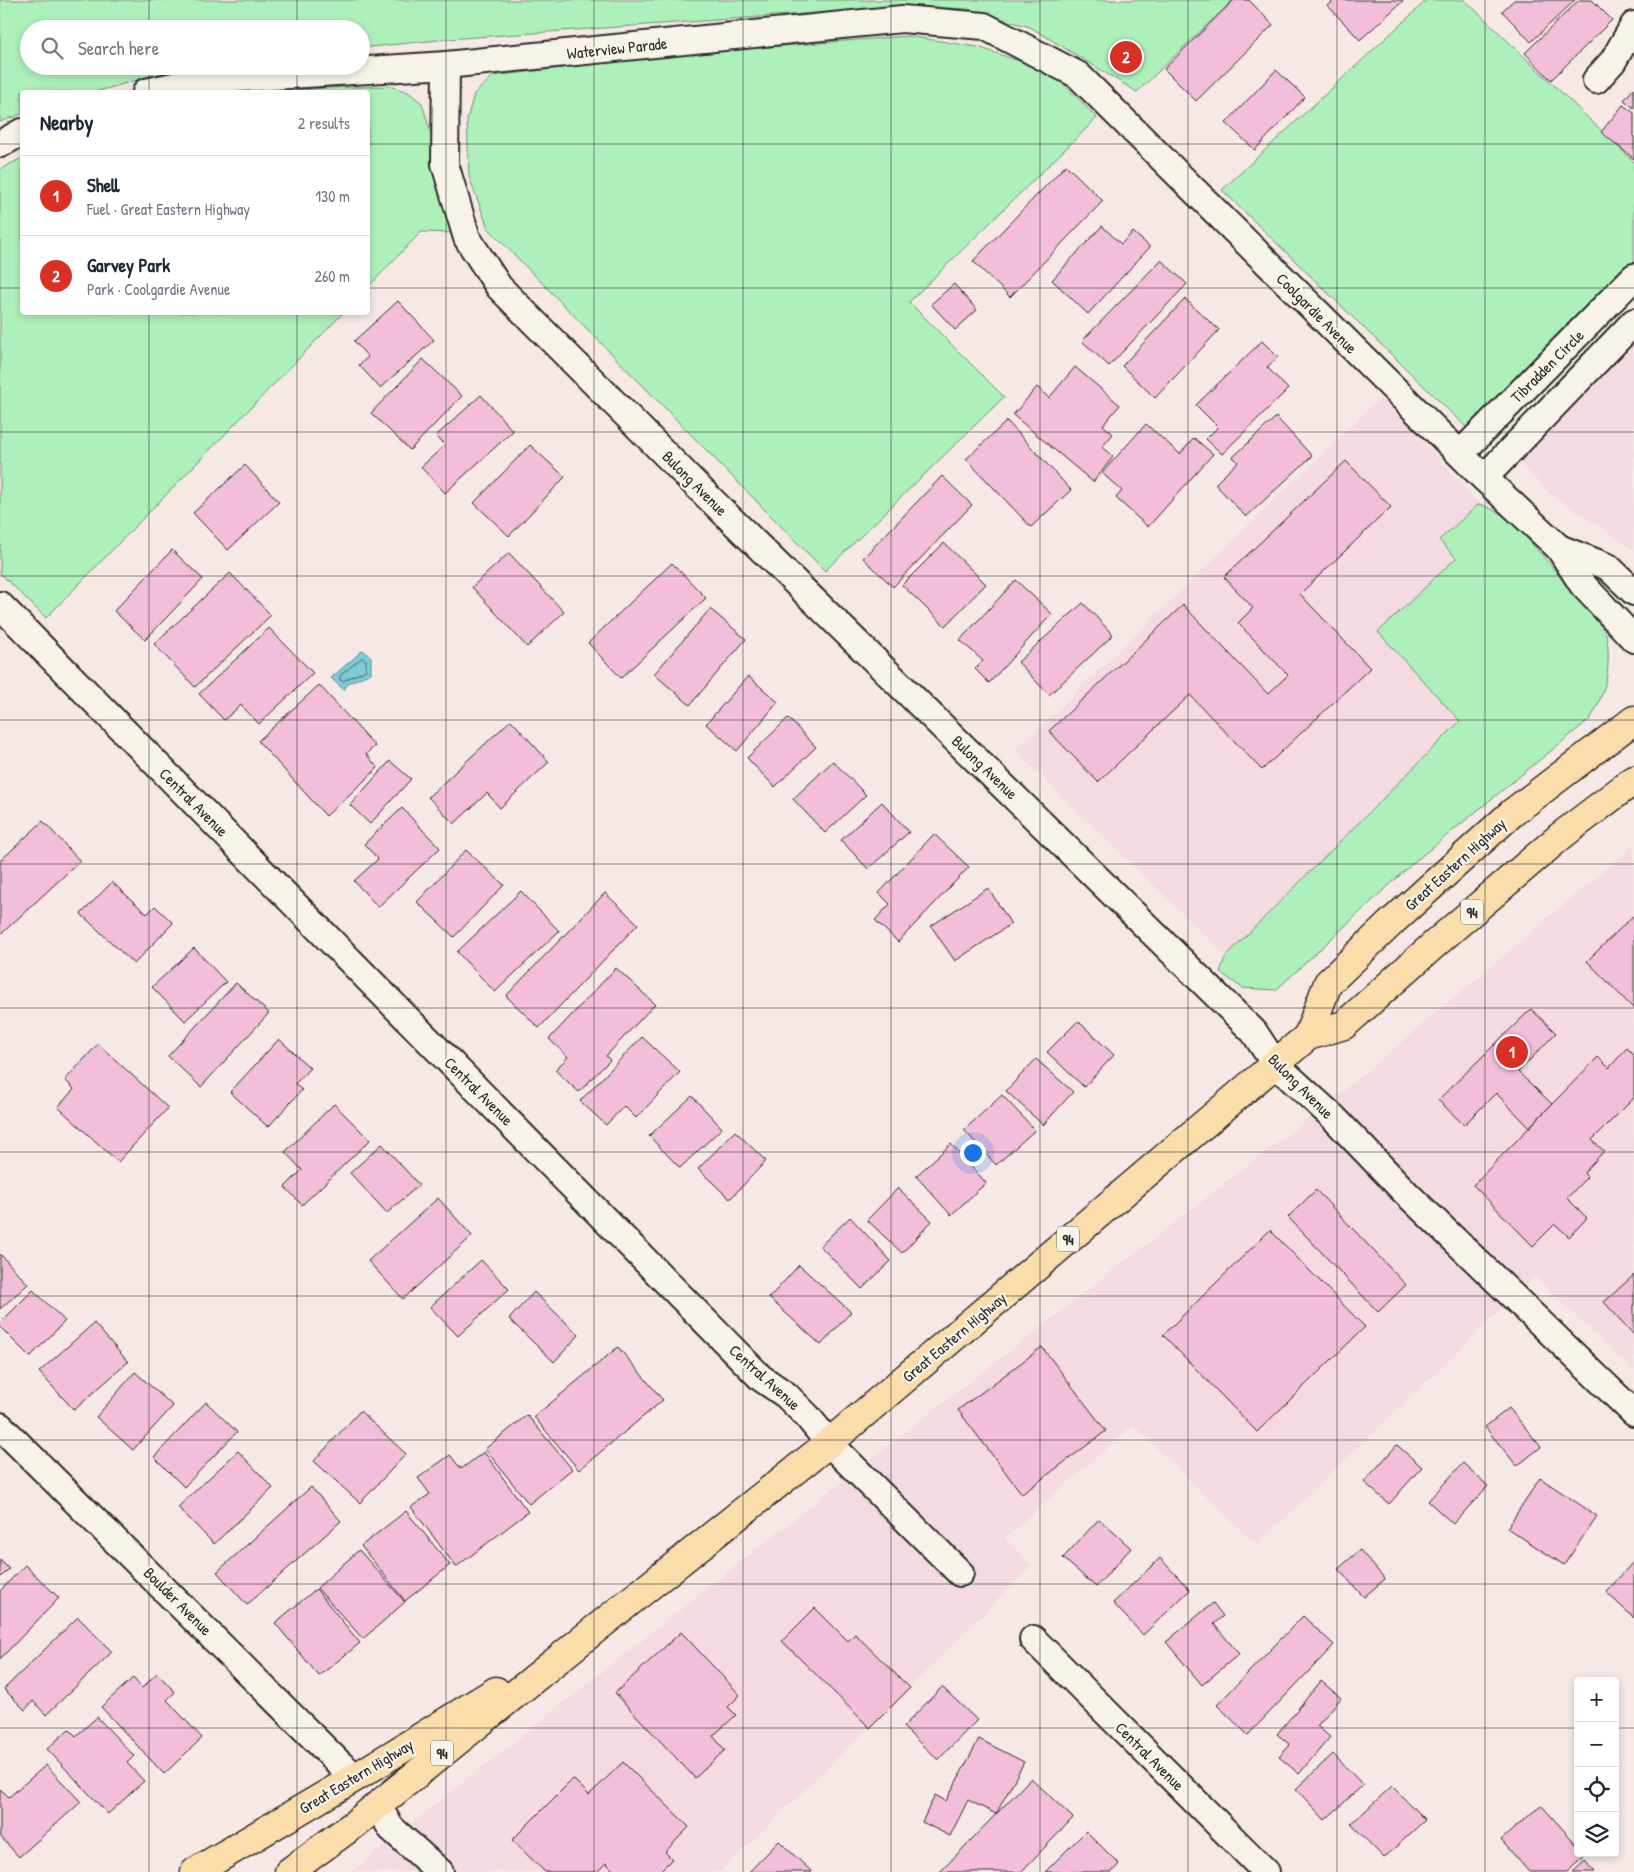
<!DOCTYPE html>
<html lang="en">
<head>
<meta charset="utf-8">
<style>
  :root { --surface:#fff; --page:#f6f6f7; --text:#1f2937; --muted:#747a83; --line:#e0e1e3; --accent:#d93025 }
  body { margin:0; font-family:"Patrick Hand",sans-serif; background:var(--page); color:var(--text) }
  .controls { position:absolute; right:15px; bottom:15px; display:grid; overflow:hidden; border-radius:5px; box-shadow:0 2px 8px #0003 }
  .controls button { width:45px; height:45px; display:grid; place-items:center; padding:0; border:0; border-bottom:1px solid var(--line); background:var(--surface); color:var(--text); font:25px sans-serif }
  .you { position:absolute; left:972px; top:1152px; width:18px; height:18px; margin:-12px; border:4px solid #fff; border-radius:50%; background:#1a73e8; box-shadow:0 0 0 8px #1a73e833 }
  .badge { display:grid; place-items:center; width:32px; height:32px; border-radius:50%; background:var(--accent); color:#fff; font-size:16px; font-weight:700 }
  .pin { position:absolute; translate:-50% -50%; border:2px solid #fff; box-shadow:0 1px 5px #0006 }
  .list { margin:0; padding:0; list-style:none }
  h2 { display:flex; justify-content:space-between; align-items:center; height:65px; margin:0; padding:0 20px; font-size:21px }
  h2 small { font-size:16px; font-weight:400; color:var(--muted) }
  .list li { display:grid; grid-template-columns:32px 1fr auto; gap:15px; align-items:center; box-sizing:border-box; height:80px; padding:0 20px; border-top:1px solid var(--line) }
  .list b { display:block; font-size:19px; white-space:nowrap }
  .list p { margin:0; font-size:16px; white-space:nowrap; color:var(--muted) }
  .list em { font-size:16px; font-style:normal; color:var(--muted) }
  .icon { flex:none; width:28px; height:28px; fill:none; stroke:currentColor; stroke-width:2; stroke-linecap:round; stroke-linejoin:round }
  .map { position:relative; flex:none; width:1634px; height:1872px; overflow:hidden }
  .search { position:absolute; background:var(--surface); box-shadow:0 2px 8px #0003; left:20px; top:20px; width:350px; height:55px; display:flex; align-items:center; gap:12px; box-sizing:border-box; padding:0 18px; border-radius:28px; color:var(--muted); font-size:19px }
  .panel { position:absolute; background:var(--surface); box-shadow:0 2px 8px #0003; left:20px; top:90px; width:350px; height:225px; border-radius:5px }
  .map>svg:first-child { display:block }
  .built { fill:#f5dbe1 }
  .green { fill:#adf0ba; stroke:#6c8e72 }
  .water { fill:#7bcbd6; stroke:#5b8b92 }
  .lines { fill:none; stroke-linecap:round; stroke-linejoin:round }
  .shore { stroke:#4b6b6f; stroke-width:1 }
  .building { fill:#f3bed9; stroke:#2b2b2b }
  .minor-casing { stroke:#2b2b2b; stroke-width:30 }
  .trunk-casing { stroke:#2b2b2b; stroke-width:31 }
  .minor { stroke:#f7f3e8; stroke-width:26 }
  .trunk { stroke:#fbddab; stroke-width:28 }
  .grid { fill:none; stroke:#2b2b2b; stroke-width:1; stroke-opacity:0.55 }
  .labels { text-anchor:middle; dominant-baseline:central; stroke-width:4.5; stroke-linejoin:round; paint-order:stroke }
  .shield { fill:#f7f3e8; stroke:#686764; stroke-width:1 }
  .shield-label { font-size:15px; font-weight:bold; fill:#2b2b2b }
  .street-label { font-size:16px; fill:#2b2b2b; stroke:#f7f3e8 }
</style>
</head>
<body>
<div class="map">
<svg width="1634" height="1872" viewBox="0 0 1634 1872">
  <rect width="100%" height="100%" fill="#f6e8e5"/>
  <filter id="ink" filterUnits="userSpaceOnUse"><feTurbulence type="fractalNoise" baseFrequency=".02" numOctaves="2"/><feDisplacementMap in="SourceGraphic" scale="10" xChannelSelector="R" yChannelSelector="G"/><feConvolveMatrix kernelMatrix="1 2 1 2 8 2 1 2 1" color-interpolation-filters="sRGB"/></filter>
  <g filter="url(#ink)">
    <g class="built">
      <path d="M1634 341V550L1550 494 1518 462Z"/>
      <path d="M1383 395 1479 504 1439 540 1456 558 1378 632 1460 721 1226 956 1015 751Z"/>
      <path d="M1634 845V1371L1535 1277 1257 1545 1133 1425 1005 1538 1032 1565 910 1688 720 1872H351L790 1522 1342 1092Z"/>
    </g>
    <g class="green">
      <path d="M0 0H1233L1137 92 1030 27 968 9 915 6 448 39 361 48V29H29V66H187L95 92H22V114L0 122Z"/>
      <path d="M1427 0H1465L1634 162V264L1468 429 1222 190Z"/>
      <path d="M908 36 978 47 1052 72 1097 118 909 302 1004 397 825 571 488 228 469 177 467 119 474 94 493 76 681 54Z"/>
      <path d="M390 86 408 92 422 103 430 130 436 184 454 233 421 232 368 287V92H280L323 88Z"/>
      <path d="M22 158V312L343 313 46 618 0 573V169Z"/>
      <path d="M1479 504C1493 509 1505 515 1515 525 1526 536 1604 627 1606 634 1612 663 1606 694 1590 719L1413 863 1276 990 1242 988 1220 972 1226 956 1460 721 1378 632 1456 558 1439 540Z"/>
    </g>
    <path class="water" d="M363 650 371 657V673L348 683 344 690 331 678Z"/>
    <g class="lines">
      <path class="shore" d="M362 658 366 660V670L343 681 340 680V676Z"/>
    </g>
    <g class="building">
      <path d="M1234 0H1249L1273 25 1196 101 1164 69Z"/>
      <path d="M1334 0H1404L1360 40 1328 6Z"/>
      <path d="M1514 0H1575L1531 42 1502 11Z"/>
      <path d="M1579 0H1592L1612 20 1551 80 1525 53Z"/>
      <path d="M1276 70 1305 97 1255 150 1226 123Z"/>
      <path d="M1634 88V108L1624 100Z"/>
      <path d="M1623 105 1634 113V159L1601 132Z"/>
      <path d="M1066 165 1103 201 1010 297 973 261Z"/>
      <path d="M1102 226 1121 244 1133 232 1150 247 1088 314 1052 280Z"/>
      <path d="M1161 260 1187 284 1109 366 1082 341Z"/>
      <path d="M954 284 977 310 955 330 931 304Z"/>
      <path d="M1185 299 1219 330 1155 398 1122 366Z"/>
      <path d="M398 301 434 340 380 388 359 365 368 357 354 341Z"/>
      <path d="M1262 341 1278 357 1267 367 1288 389 1222 454 1206 439 1218 427 1196 405Z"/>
      <path d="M423 359 462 396 410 450 371 413Z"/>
      <path d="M1075 367 1120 405 1103 425 1113 434 1102 447 1113 457 1093 482 1013 415 1037 387 1049 398Z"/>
      <path d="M481 395 513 431 445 493 421 467 445 445 436 436Z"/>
      <path d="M1276 417 1312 456 1246 517 1215 484 1238 462 1233 457Z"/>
      <path d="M1007 421 1071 490 1031 527 966 459Z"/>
      <path d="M1146 424 1180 454 1194 438 1213 454 1148 527 1116 498 1122 491 1102 473Z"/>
      <path d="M530 445 565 477 509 536 474 503Z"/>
      <path d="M1346 461 1391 507 1300 594 1370 668 1262 770 1190 695 1098 782 1049 731 1183 605 1268 694 1288 675 1238 623 1253 608 1224 577Z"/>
      <path d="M245 465 279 502 228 550 193 513Z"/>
      <path d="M942 476 972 505 893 587 863 558Z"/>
      <path d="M944 543 986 584 945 626 902 585Z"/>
      <path d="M172 550 203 579 145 640 114 611Z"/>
      <path d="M509 553 564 612 527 647 472 587Z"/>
      <path d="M672 563 706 598 621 678 588 643Z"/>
      <path d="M230 573 271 615 195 687 154 644Z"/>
      <path d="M1016 580 1052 614 989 683 975 669 983 661 960 640Z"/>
      <path d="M1083 603 1113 635 1049 695 1018 662Z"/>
      <path d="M710 609 746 639 690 705 654 674Z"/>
      <path d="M269 628 313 673 259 724 241 705 224 720 199 694Z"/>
      <path d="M748 676 778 702 737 751 706 724Z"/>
      <path d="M319 685 375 746 366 754 378 768 326 816 258 741Z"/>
      <path d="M788 718 816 747 775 787 747 758Z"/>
      <path d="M511 720 549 762 500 808 487 793 454 824 428 797Z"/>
      <path d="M390 761 411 779 370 824 350 805Z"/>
      <path d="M833 761 866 795 825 833 793 799Z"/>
      <path d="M882 802 909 832 868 869 841 840Z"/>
      <path d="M402 808 440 848 378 907 354 881 378 859 364 844Z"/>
      <path d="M43 821 80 861 0 935V861Z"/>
      <path d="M934 834 969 867 898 942 875 920 890 904 879 893Z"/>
      <path d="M466 850 504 885 454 937 417 902Z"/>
      <path d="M112 882 147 914 155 906 173 923 134 964 81 914Z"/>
      <path d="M988 888 1011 924 955 961 931 926Z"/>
      <path d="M521 891 559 931 495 992 457 952Z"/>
      <path d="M605 893 638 924 539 1028 506 996Z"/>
      <path d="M1634 915V1009L1587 961Z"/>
      <path d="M194 948 226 982 185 1021 152 987Z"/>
      <path d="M616 968 655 1004 606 1056 610 1060 579 1092 555 1070 568 1057 549 1039Z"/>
      <path d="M236 983 269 1013 201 1087 168 1056Z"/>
      <path d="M1531 1009 1556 1033 1518 1072 1552 1104 1529 1127 1496 1093 1464 1125 1438 1100Z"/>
      <path d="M1078 1021 1114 1055 1084 1087 1047 1052Z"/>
      <path d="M642 1037 680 1072 636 1118 624 1106 606 1125 580 1101Z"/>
      <path d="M279 1039 310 1068 295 1084 302 1090 268 1127 230 1092Z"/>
      <path d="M98 1044 168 1108 118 1162 58 1107 74 1089 65 1080Z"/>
      <path d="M1627 1048 1634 1055V1098L1592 1140 1604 1151 1584 1173 1587 1177 1567 1198 1587 1218 1569 1237 1555 1224 1533 1246 1473 1185 1598 1057 1609 1068Z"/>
      <path d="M1036 1059 1073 1092 1043 1125 1006 1091Z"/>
      <path d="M1002 1095 1035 1130 996 1165 964 1130Z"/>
      <path d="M692 1096 722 1128 680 1168 649 1136Z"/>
      <path d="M334 1104 370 1140 302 1205 285 1187 302 1170 285 1152Z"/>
      <path d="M735 1131 766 1161 730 1199 698 1169Z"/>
      <path d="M382 1144 419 1185 387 1213 350 1173Z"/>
      <path d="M951 1144 986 1183 951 1215 916 1176Z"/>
      <path d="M898 1188 932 1221 902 1253 867 1220Z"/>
      <path d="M1316 1190 1406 1285 1378 1312 1288 1217Z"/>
      <path d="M438 1198 472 1236 403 1299 368 1261Z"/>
      <path d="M850 1217 891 1261 862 1289 820 1246Z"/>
      <path d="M1270 1230 1365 1327 1257 1432 1163 1335Z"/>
      <path d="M0 1254 28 1284 0 1309Z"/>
      <path d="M481 1260 509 1289 458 1336 430 1307Z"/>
      <path d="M799 1265 851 1312 821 1345 769 1298Z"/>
      <path d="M1634 1275V1335L1604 1302Z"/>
      <path d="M33 1290 65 1321 30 1357 0 1327V1323Z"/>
      <path d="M534 1292 579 1335 554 1362 509 1319Z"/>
      <path d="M94 1323 128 1362 74 1410 39 1372Z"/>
      <path d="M618 1347 663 1400 579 1470 534 1417Z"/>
      <path d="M1042 1347 1106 1431 1022 1494 958 1410Z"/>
      <path d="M135 1372 173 1406 133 1450 96 1417Z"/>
      <path d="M206 1402 237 1432 184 1487 154 1457Z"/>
      <path d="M1509 1408 1541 1447 1517 1466 1485 1427Z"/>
      <path d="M360 1411 406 1454 360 1503 314 1461Z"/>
      <path d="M527 1415 572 1469 529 1504 485 1449Z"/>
      <path d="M1397 1445 1422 1467 1389 1504 1364 1482Z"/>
      <path d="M238 1451 273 1488 214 1544 178 1507Z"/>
      <path d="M484 1452 528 1512 456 1567 411 1507 430 1494 418 1478 450 1455 461 1469Z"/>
      <path d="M1463 1463 1488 1486 1453 1524 1428 1501Z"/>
      <path d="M1540 1478 1597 1516 1564 1565 1507 1528Z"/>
      <path d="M311 1487 341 1521 247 1605 217 1572Z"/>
      <path d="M406 1511 450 1565 405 1601 361 1546Z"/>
      <path d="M1099 1519 1131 1548 1096 1587 1063 1558Z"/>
      <path d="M359 1550 405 1602 363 1639 317 1588Z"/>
      <path d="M1360 1550 1385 1579 1364 1597 1338 1569Z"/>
      <path d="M1160 1558 1190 1590 1143 1635 1113 1603Z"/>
      <path d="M0 1560 9 1569 0 1578Z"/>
      <path d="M1634 1561V1618L1606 1592Z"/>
      <path d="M25 1565 59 1598 0 1659V1591Z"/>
      <path d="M316 1589 360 1643 319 1676 275 1623Z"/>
      <path d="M1213 1603 1223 1616 1214 1624 1239 1654 1202 1685 1166 1642Z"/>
      <path d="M815 1608 848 1641 855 1634 910 1688 870 1728 782 1641Z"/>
      <path d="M1303 1616 1334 1645 1248 1735 1217 1705Z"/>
      <path d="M78 1617 112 1652 46 1715 33 1701 25 1710 4 1689Z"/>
      <path d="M681 1632 740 1695 728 1707 736 1715 713 1736 725 1750 695 1778 615 1693Z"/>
      <path d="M157 1673 175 1692 167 1700 202 1738 164 1774 101 1707 133 1678 142 1688Z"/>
      <path d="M1321 1681 1341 1698 1317 1726 1330 1737 1299 1774 1279 1757 1290 1745 1277 1734Z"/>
      <path d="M942 1687 977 1720 938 1760 903 1727Z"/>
      <path d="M97 1717 134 1756 127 1763 144 1781 108 1814 47 1749 69 1729 76 1736Z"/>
      <path d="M979 1739 1024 1762 996 1814 968 1800 950 1836 922 1822 935 1795 946 1801Z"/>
      <path d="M1333 1754 1363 1785 1325 1820 1296 1789Z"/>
      <path d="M623 1762 689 1827 665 1852 672 1859 659 1872H615L606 1863 597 1872H545L512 1840 573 1779 589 1795Z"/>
      <path d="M46 1765 81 1802 19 1857 0 1836V1789L9 1797Z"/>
      <path d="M1031 1778 1073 1818 1021 1872H940Z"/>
      <path d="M1392 1786 1425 1820 1384 1858 1351 1824Z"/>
      <path d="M1541 1805 1578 1846V1853H1584L1586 1855 1567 1872H1529L1501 1840Z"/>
      <path d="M1086 1831 1119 1864 1112 1872H1045Z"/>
      <path d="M779 1841 812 1872H749Z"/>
      <path d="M1585 1861 1595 1872H1573Z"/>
    </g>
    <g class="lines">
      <g class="minor-casing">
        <g id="minor">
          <path d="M446 65 445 164 467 238 499 287 698 487 1254 1032 1275 1064 1333 1117 1406 1193 1634 1413"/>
          <path d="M1596 80 1613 61 1634 25"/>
          <path d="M146 92 196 81 446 65 902 19 984 26 1078 75 1484 478 1559 548 1583 585 1634 639"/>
          <path d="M0 144 22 132"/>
          <path d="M1460 454 1634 277"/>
          <path d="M1484 478 1634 322"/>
          <path d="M1559 548 1608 567 1634 592"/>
          <path d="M0 605 761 1378 786 1395 807 1416 829 1443 960 1573"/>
          <path d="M0 1426 339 1763 356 1777"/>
          <path d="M1033 1639 1266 1872"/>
          <path d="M377 1805 391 1828 440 1872"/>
        </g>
      </g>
      <g class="trunk-casing">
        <g id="trunk">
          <path d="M1308 1036 1328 983 1394 920 1512 813 1634 720"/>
          <path d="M195 1872 356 1777 496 1691"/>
          <path d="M289 1872 356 1823 593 1631 829 1443 1308 1036 1344 1025 1437 942 1562 835 1634 780"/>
        </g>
      </g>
      <use href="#minor" class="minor"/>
      <use href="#trunk" class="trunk"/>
    </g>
  </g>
  <path class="grid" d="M149 0V29M297 0V29M446 0V1872M594 0V1872M743 0V1872M891 0V1872M1040 0V1872M1188 0V1872M1337 0V1872M1485 0V1872M149 66V92M297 66V92M0 144H22M368 144H1634M0 288H22M368 288H1634M149 312V1872M297 312V1872M0 432H1634M0 576H1634M0 720H1634M0 864H1634M0 1008H1634M0 1152H1634M0 1296H1634M0 1440H1634M0 1584H1634M0 1728H1578M1615 1728H1634"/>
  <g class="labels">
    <g class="shield">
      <rect x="1461" y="899.5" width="22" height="25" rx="4"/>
      <rect x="1057" y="1226.5" width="22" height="25" rx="4"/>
      <rect x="431" y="1740.5" width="22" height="25" rx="4"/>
    </g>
    <g class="shield-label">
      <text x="1472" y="912">94</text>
      <text x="1068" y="1239">94</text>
      <text x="442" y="1753">94</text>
    </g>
    <g class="street-label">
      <text transform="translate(617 48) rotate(-6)">Waterview Parade</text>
      <text transform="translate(1317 313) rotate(45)">Coolgardie Avenue</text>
      <text transform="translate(1547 366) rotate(-45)">Tibradden Circle</text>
      <text transform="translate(695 483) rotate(45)">Bulong Avenue</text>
      <text transform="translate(985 767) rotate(44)">Bulong Avenue</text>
      <text transform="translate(194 802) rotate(45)">Central Avenue</text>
      <text transform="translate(1455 864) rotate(-42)">Great Eastern Highway</text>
      <text transform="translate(1301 1086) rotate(45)">Bulong Avenue</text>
      <text transform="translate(479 1091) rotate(45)">Central Avenue</text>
      <text transform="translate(954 1337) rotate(-40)">Great Eastern Highway</text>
      <text transform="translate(765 1377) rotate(42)">Central Avenue</text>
      <text transform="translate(178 1601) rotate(45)">Boulder Avenue</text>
      <text transform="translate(1150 1756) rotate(45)">Central Avenue</text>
      <text transform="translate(356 1776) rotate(-31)">Great Eastern Highway</text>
    </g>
  </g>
</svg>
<div class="controls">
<button>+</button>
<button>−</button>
<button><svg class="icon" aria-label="locate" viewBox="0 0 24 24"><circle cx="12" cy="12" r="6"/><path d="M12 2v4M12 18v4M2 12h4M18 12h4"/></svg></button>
<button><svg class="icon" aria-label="layers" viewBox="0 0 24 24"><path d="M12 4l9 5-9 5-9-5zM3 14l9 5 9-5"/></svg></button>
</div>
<div class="you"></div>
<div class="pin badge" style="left:1512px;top:1052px">1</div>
<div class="pin badge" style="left:1126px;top:57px">2</div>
<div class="search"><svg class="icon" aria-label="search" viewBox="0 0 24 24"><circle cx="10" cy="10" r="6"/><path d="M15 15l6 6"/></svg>Search here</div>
<section class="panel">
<h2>Nearby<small>2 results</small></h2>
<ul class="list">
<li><span class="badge">1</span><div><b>Shell</b><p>Fuel · Great Eastern Highway</p></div><em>130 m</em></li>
<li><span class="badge">2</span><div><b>Garvey Park</b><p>Park · Coolgardie Avenue</p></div><em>260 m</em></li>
</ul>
</section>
</div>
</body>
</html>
